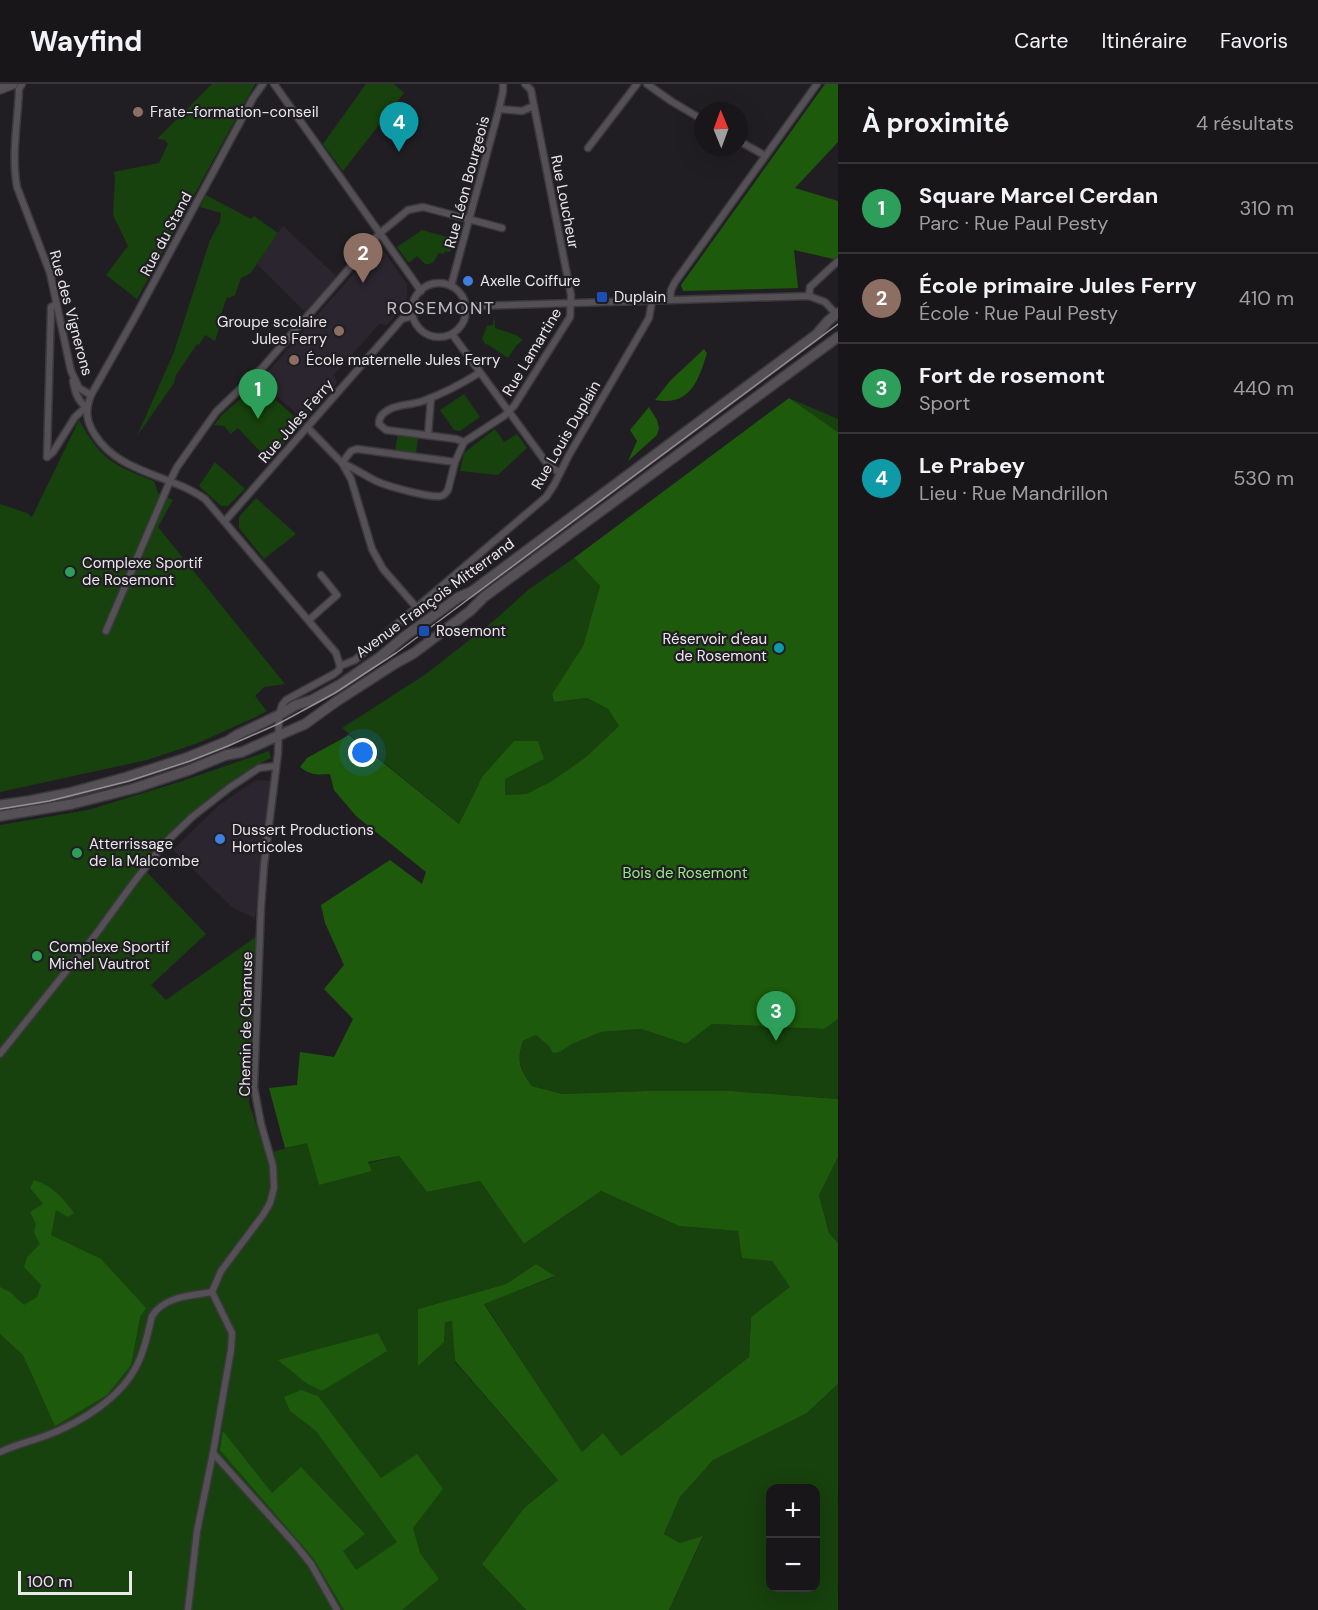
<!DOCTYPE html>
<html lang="fr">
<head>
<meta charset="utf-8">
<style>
  :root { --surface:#19161a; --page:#221f23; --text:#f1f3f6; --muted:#9f9fa2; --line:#373539; --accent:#47d49d }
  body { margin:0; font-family:"DM Sans",sans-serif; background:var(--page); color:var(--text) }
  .controls { position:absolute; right:18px; bottom:18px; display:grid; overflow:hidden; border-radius:12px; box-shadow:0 6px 24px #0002 }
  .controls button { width:54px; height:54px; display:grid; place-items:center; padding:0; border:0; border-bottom:2px solid var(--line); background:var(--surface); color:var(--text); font:30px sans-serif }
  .compass { position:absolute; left:694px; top:18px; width:54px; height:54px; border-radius:50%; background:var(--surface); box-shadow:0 6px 24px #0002; rotate:359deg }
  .scale { position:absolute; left:18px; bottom:15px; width:114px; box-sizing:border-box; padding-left:6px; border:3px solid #eae8eb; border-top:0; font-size:16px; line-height:21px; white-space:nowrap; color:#eae8eb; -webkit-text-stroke:4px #211e23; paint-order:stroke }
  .you { position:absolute; left:363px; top:669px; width:21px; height:21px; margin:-15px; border:4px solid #fff; border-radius:50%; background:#1a73e8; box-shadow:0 0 0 9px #1a73e833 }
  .badge { display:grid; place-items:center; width:39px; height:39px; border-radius:50%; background:var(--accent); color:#fff; font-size:20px; font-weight:700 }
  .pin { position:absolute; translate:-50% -50px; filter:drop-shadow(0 2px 3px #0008) }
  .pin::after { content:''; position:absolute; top:32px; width:21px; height:18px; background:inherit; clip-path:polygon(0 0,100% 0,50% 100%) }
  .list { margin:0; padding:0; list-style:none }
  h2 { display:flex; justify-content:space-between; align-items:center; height:78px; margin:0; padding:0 24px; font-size:26px }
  h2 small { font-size:20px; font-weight:400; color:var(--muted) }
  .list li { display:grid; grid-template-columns:39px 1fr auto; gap:18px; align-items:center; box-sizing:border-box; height:90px; padding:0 24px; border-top:2px solid var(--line) }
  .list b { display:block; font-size:22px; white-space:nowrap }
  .list p { margin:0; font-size:20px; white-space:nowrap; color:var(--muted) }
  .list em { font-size:20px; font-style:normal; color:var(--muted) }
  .map { position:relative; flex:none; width:838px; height:1526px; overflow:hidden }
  header { display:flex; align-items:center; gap:36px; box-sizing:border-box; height:84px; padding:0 30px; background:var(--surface); border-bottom:2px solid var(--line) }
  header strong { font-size:28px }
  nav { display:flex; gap:33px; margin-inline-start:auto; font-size:21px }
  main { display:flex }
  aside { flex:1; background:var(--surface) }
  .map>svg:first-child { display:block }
  .built { fill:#2b252f }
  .green { fill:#17410d; fill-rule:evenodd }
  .forest { fill:#1d5a0b }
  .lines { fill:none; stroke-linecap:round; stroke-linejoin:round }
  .minor-casing { stroke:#3b393d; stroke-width:9 }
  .secondary-casing { stroke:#3b393d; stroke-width:12 }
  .minor { stroke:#545056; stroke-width:6 }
  .secondary { stroke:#545056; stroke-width:9 }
  .tram { stroke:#939195; stroke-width:1.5 }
  .education-dot { fill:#8d6e63; stroke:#211e23; stroke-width:2 }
  .shop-dot { fill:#3f7fe0; stroke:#211e23; stroke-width:2 }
  .transit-dot { fill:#1a4fb4; stroke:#211e23; stroke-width:2 }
  .leisure-dot { fill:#2e9e5b; stroke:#211e23; stroke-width:2 }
  .culture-dot { fill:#0f9aa8; stroke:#211e23; stroke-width:2 }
  .labels { text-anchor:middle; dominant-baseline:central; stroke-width:4.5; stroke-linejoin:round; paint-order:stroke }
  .poi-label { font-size:15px; fill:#eae8eb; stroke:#211e23; text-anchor:start }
  .street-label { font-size:15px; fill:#eae8eb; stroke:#211e23 }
  .park-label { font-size:15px; fill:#97e986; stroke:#211e23 }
  .quarter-label { font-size:18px; letter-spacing:1.5px; fill:#c0bcc3; stroke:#211e23 }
</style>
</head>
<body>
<header>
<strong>Wayfind</strong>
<nav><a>Carte</a><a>Itinéraire</a><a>Favoris</a></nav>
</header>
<main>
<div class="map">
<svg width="838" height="1526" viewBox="0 0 838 1526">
  <rect width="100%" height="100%" fill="#211e23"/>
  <g class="built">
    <path d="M283 142 336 192 305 228 257 180Z"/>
    <path d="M382 165 407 200V217L387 241 379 240 334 291 337 299 307 333H301L264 301 266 298 262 295 374 166Z"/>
    <path d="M256 696 271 697 255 834 233 824 173 766 219 721Z"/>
  </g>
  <g class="green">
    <path d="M212 0H255L137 215 106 191 128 162 113 131 115 92 113 88 159 79 168 60 165 56 157 55Z"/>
    <path d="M366 0H394L404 9 343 87 323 60Z"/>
    <path d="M206 111 251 135 254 132 278 149 251 189 241 194 235 211 229 214 227 213 221 230 223 231 215 257 205 251 199 261 197 260 176 291 174 299 137 352 174 268 210 156 220 138 221 129 200 123Z"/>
    <path d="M422 146 454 155 450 168 445 167 444 170 438 169C435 177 433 181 425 180L417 172 410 178H408L397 163Z"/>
    <path d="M494 231 495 244 516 251 523 256 517 261 508 274 487 260 486 261 482 255 487 242 493 241Z"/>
    <path d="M257 300 302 339 269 377 238 344 231 350 224 342 214 341 222 331Z"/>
    <path d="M464 310 480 333 460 347 454 346 440 326Z"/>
    <path d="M789 314 838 335V348Z"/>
    <path d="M79 336C102 376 111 380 154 397L158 409 173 416 158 443 285 600 264 603 255 612 267 627 256 633 198 659 147 676 0 708V420L27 429 32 433Z"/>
    <path d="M495 345 504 358 517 350 527 364 498 391 460 387 464 369Z"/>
    <path d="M398 350 418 353 416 370 395 367Z"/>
    <path d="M215 378 245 405 228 422H221L199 402Z"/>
    <path d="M256 414 296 450 264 475 239 444V433Z"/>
    <path d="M574 474 600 502 583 562 552 610 554 618 587 614 608 625 620 642 586 673 550 698 526 710 505 711V695L482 693 459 740 342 644 426 590 496 535 528 506Z"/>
    <path d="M269 667 271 674 254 682 190 732 162 757 142 783 206 850 151 901 166 916 257 852 249 1019 266 1070 307 1058 372 1087 368 1079 399 1072 427 1108 480 1097 524 1160 601 1107 679 1142 739 1147 772 1177 791 1204 751 1233 749 1273 621 1372 582 1369 484 1219 554 1193 536 1180 506 1200 418 1225 445 1237H453L455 1278 558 1396 524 1424 482 1480 526 1526H0V741L88 726 179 698Z"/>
    <path d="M838 935V1015L731 1007H645L563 1010 532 1002C520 984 516 978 523 957L536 951 560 968 572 960 601 948 641 945 686 960 712 940 824 945Z"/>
    <path d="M838 1073V1159L829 1149 819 1111Z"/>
    <path d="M838 1300V1526H669L703 1453 680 1459 664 1450 680 1413 713 1375 807 1329ZM770 1404H816V1504H770Z"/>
  </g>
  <g class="forest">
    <path d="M825 0H838V58L795 104 838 117V176L794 166 798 204 683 207 681 201Z"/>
    <path d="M704 265 707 269C698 298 690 322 655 316L670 297Z"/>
    <path d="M789 314 838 348V935L824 945 712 940 686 960 641 945 601 948 572 960 560 968 553 969 549 962 536 951 523 957C516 978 520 985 532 1002L563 1010 645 1007H731L838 1015V1073L819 1111 829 1149 838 1159V1300L807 1329 713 1376 680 1413 664 1450 680 1459 703 1452 669 1526H526L482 1480 524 1424 558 1396 455 1277 452 1237 445 1238 444 1258 418 1282V1225L506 1200 536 1180 555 1192 484 1220 582 1368 603 1349 621 1372 749 1273 751 1233 790 1203 772 1177 742 1174 738 1147 679 1142 601 1107 524 1160 480 1097 427 1108 399 1072 368 1078 372 1087 319 1101 307 1059 285 1064 269 1004 297 1001 300 968 334 973 353 935 324 905 344 881 325 839 321 821 390 776 422 800 426 788 356 732 334 706 330 690C317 691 310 691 300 683L307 674 349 651 459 740 482 693 514 657H538L544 675 505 695V711L526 710 550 698 586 673 619 642 608 625 587 614 554 618 552 610 583 562 600 502 574 474Z"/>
    <path d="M649 323 657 336 659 344 657 351 628 377 637 357 630 346Z"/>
    <path d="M34 1096C53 1102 62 1113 74 1129L68 1133 56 1126 51 1151 101 1175 146 1224 140 1233 131 1281 107 1311 55 1342 23 1271 0 1250V1203L10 1208 24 1221 37 1213 41 1201 24 1183 27 1173 40 1160 34 1149 36 1140 30 1128 43 1120 30 1104Z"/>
    <path d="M378 1249 387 1267 322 1307 306 1299 278 1276Z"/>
    <path d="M301 1306 318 1312 381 1394 417 1370 443 1405 413 1444 420 1469 439 1495 402 1526H344L314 1475 220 1366 223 1347 272 1409 301 1383 365 1450 343 1467 356 1486 397 1458 316 1347 290 1327 284 1313Z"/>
  </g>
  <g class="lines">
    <g class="minor-casing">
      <g id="minor">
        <path d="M22 0 19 5C18 37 11 71 17 103L50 189 71 287 79 304 91 311"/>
        <path d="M263 0 253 14 135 233 91 311C85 327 86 337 95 351 120 390 170 390 205 415L336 569 340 582"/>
        <path d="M274 0 421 207"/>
        <path d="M647 0 671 17 703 36"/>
        <path d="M499 25 522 27 534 22 531 6 525 0"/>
        <path d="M739 57 764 71"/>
        <path d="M588 64 637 0"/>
        <circle cx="439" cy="226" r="27"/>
        <path d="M451 202 499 25 503 7V0"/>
        <path d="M809 212 810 203 838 177"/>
        <path d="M670 216 671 206 675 198 817 0"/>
        <path d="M466 224 475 222 809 212 825 218 838 232"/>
        <path d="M452 250 548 381 560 389"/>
        <path d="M307 343 342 379 351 395 372 465 383 485 417 524"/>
        <path d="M428 351 431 314"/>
        <path d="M464 358 456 355 386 346 379 340C379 332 383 329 390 325 400 320 412 321 423 317 442 310 463 299 479 289"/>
        <path d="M47 373 51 223 57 220"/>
        <path d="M47 373 53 368 75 333 86 323C77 316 75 307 73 297"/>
        <path d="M455 378 357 365 351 367 342 379C354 384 364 391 376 397 387 402 429 414 441 412 445 411 445 410 448 406L455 378 464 358 504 332 514 322 570 233 571 211 534 22"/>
        <path d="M225 437 402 235 413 232"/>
        <path d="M309 536 337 511 321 491"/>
        <path d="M106 547 170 397 177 383 216 328 263 283 380 149 408 126 423 123 502 144"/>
        <path d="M0 970 96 850 134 798 163 761 192 733 229 704 259 684 276 682"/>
        <path d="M212 1208 221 1187 263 1131 270 1119 274 1104 273 1082 261 1040 254 1003 261 823 264 781 278 669 279 631 282 621 286 616 334 590 339 586 340 582 355 576 546 413 554 401 569 371 649 234 652 217"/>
        <path d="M0 1368C15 1361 32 1357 48 1351 81 1338 121 1314 137 1281 145 1266 148 1248 152 1232 165 1212 190 1212 212 1208"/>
        <path d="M213 1369 294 1459 311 1480 337 1526"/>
        <path d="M188 1526 197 1447 213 1369 231 1266 232 1249 212 1208"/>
      </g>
    </g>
    <g class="secondary-casing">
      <g id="secondary">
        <path d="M0 5 13 0"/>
        <path d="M0 721 29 717 69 709 127 693 186 674 228 657 237 651 279 631 296 621 312 616 341 600 380 573 404 553 459 513 471 508 817 250 828 237 838 229"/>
        <path d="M0 732 72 720 135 704 189 686 226 671 242 668 282 650 305 640 337 617 396 579 414 569 470 527 484 513 838 253"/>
      </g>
    </g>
    <use href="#minor" class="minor"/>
    <use href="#secondary" class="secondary"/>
    <path class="tram" d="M0 725 49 717 129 697 190 677 228 662 278 640 335 609 396 569 838 240"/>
  </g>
  <g class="education-dot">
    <circle cx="138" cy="28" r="6"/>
    <circle cx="339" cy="247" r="6"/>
    <circle cx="294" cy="276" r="6"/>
  </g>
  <g class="shop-dot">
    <circle cx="468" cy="197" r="6"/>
    <circle cx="220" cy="755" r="6"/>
  </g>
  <g class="transit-dot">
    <rect x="596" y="207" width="12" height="12" rx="3"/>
    <rect x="418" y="541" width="12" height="12" rx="3"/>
  </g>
  <g class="leisure-dot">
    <circle cx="70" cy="488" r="6"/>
    <circle cx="77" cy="769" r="6"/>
    <circle cx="37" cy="872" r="6"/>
  </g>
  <circle class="culture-dot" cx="779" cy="564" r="6"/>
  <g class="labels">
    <g class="poi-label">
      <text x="150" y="28">Frate-formation-conseil</text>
      <text x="480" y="197">Axelle Coiffure</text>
      <text x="614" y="213">Duplain</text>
      <text x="327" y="238" text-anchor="end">Groupe scolaire<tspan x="327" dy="17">Jules Ferry</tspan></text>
      <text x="306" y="276">École maternelle Jules Ferry</text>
      <text x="82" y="479">Complexe Sportif<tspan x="82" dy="17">de Rosemont</tspan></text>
      <text x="436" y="547">Rosemont</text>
      <text x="767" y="555" text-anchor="end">Réservoir d'eau<tspan x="767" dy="17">de Rosemont</tspan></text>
      <text x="232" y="746">Dussert Productions<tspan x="232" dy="17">Horticoles</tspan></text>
      <text x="89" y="760">Atterrissage<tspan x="89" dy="17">de la Malcombe</tspan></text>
      <text x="49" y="863">Complexe Sportif<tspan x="49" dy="17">Michel Vautrot</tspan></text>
    </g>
    <g class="street-label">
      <text transform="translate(467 98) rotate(-75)">Rue Léon Bourgeois</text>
      <text transform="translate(565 118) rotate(79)">Rue Loucheur</text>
      <text transform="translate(166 150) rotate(-62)">Rue du Stand</text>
      <text transform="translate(71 229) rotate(75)">Rue des Vignerons</text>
      <text transform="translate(532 268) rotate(-59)">Rue Lamartine</text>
      <text transform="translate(296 337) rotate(-49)">Rue Jules Ferry</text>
      <text transform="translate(566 351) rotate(-60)">Rue Louis Duplain</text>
      <text transform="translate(435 514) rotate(-36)">Avenue François Mitterrand</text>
      <text transform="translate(246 940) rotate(-89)">Chemin de Chamuse</text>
    </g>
    <g class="park-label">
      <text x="685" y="789">Bois de Rosemont</text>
    </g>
    <g class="quarter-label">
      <text x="441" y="224">ROSEMONT</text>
    </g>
  </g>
</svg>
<div class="controls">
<button>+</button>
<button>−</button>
</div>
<svg class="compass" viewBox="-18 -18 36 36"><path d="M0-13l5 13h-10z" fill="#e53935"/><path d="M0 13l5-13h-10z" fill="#9f9fa2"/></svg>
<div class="scale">100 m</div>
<div class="you"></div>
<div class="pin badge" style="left:258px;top:335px;background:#2e9e5b">1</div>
<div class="pin badge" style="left:363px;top:199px;background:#8d6e63">2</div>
<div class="pin badge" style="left:776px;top:957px;background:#2e9e5b">3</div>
<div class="pin badge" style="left:399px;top:68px;background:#0f9aa8">4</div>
</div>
<aside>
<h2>À proximité<small>4 résultats</small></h2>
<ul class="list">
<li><span class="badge" style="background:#2e9e5b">1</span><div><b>Square Marcel Cerdan</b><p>Parc · Rue Paul Pesty</p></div><em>310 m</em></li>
<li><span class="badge" style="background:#8d6e63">2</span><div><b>École primaire Jules Ferry</b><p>École · Rue Paul Pesty</p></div><em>410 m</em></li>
<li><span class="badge" style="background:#2e9e5b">3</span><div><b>Fort de rosemont</b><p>Sport</p></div><em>440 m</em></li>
<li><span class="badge" style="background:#0f9aa8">4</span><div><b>Le Prabey</b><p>Lieu · Rue Mandrillon</p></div><em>530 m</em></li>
</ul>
</aside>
</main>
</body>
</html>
